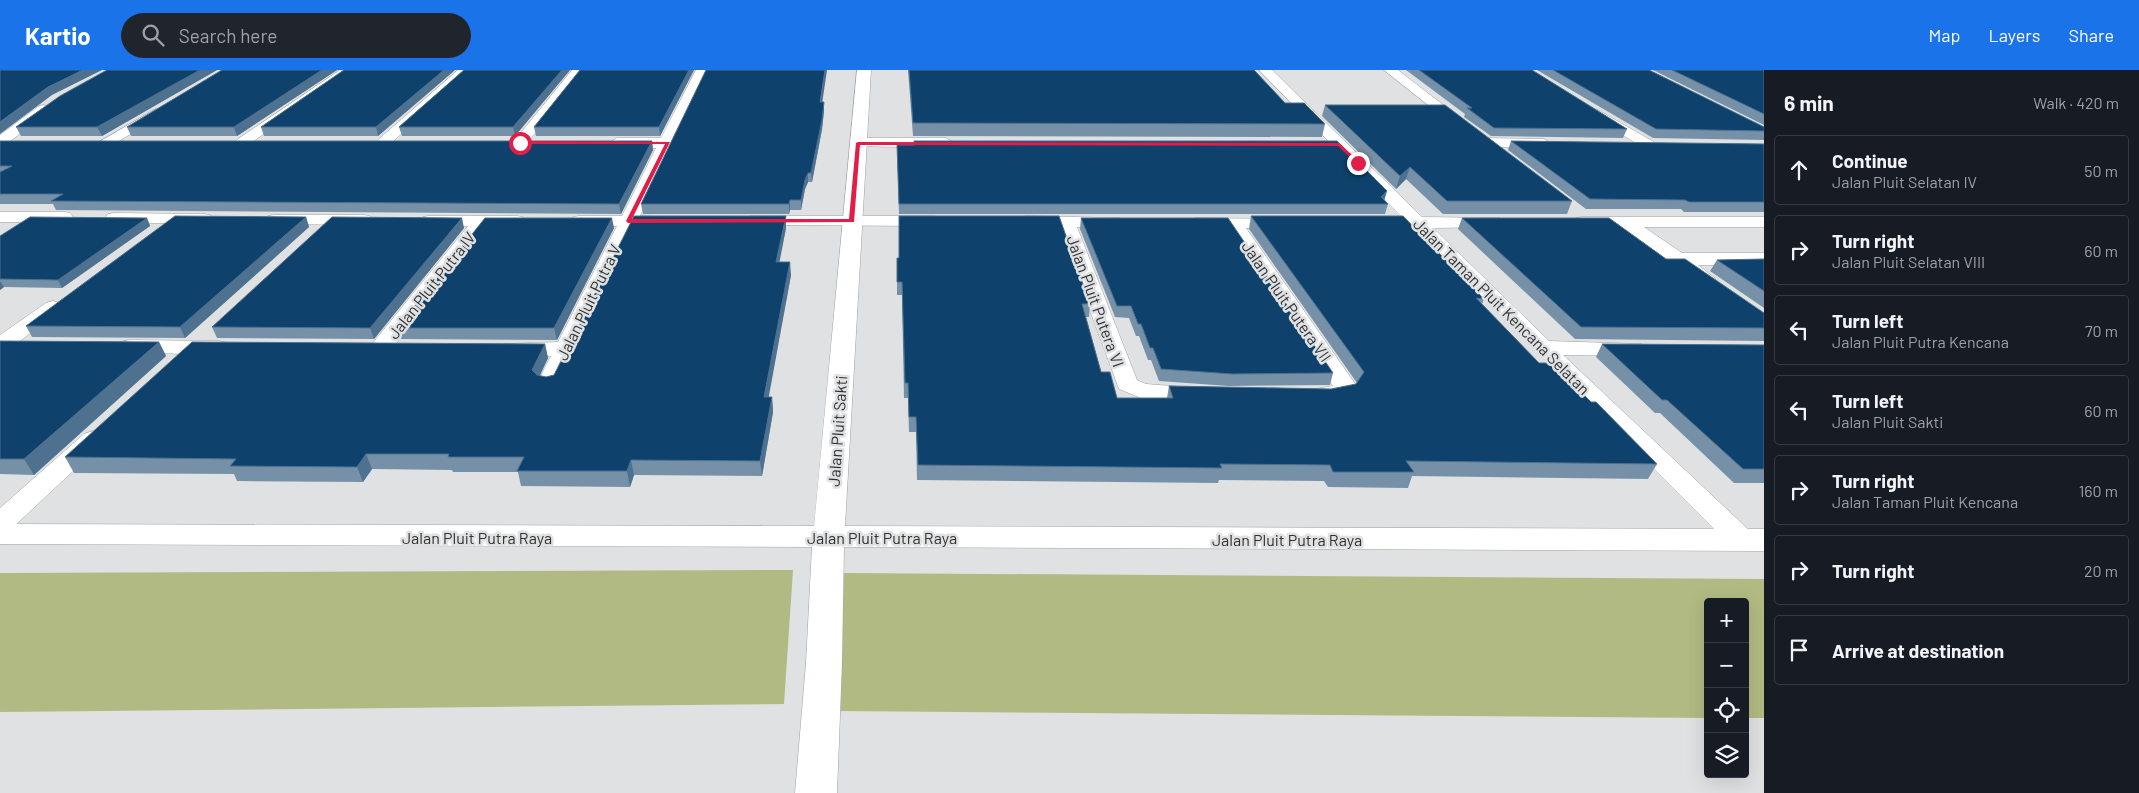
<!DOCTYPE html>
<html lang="en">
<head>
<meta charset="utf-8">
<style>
  :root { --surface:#171b24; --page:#20242c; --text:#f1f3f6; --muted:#9ea1a6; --line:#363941; --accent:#1a73e8 }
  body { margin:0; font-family:Barlow,sans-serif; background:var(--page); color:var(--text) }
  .controls { position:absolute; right:15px; bottom:15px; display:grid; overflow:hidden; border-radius:5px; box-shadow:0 5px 20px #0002 }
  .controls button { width:45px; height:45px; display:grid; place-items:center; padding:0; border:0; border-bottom:1px solid var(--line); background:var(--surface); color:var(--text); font:25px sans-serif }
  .stop { position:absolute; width:15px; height:15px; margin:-11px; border:4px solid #e11d48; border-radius:50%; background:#fff }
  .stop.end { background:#e11d48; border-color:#fff; box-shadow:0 1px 5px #0008 }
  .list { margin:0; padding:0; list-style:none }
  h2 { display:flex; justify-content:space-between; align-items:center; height:65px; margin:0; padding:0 20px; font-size:21px }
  h2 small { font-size:16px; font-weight:400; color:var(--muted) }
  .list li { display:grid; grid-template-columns:32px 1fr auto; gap:15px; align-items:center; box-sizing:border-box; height:70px; margin:0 10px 10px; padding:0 10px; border:1px solid var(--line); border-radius:5px }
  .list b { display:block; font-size:19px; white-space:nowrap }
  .list p { margin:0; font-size:16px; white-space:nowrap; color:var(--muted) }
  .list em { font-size:16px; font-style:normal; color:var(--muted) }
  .icon { flex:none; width:28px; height:28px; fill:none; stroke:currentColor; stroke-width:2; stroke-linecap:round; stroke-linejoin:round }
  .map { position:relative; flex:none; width:1764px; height:723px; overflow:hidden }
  header { display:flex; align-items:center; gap:30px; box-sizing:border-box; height:70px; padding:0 25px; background:var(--accent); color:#fff }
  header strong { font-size:24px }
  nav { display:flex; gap:28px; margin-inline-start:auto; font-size:18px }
  .search { width:350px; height:45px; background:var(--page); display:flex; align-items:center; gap:12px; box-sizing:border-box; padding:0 18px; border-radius:28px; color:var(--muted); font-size:19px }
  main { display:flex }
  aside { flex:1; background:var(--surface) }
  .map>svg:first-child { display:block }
  .green { fill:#b1ba82 }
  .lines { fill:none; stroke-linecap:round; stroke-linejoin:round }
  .minor-casing { stroke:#a0a1a2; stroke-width:1 }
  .tertiary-casing { stroke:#a0a1a2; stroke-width:1 }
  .minor { fill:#fff; fill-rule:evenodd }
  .tertiary { fill:#fff; fill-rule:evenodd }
  .wall { fill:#7691a7 }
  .shaded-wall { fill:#4d718f }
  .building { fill:#0e416c; stroke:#4d718f }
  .route { fill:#e11d48 }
  .labels { text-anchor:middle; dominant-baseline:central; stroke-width:5; stroke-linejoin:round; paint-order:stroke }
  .street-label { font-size:16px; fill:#303031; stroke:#dfe1e2 }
</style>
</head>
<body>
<header>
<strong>Kartio</strong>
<div class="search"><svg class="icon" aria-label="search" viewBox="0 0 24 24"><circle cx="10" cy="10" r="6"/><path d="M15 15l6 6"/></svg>Search here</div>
<nav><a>Map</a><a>Layers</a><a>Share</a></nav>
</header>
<main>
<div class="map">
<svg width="1764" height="723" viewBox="0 0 1764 723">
  <rect width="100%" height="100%" fill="#dfe1e2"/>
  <g class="green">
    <path d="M793 500 784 634 0 642V503Z"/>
    <path d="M844 503 1764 509V648H1745V532H1708V648L837 641Z"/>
  </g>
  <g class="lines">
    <g class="minor-casing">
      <g id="minor">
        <path d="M340 0H354L248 75H238L235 72 238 69Z"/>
        <path d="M458 0H472L389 75H379L376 72 379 69Z"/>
        <path d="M572 0H585L525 76H515L512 73 515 70Z"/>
        <path d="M696 0H708L640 146 670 147 673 151 670 155 635 156 561 313 557 318 549 320 541 318 537 313 551 286 504 284 501 279 504 274 558 272 617 156 573 155 570 151 573 147 579 146H622L656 78H617L609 73 617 68H661Z"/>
        <path d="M1259 0H1272L1422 147 1500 148 1503 152 1500 156 1494 157 1433 158 1549 271 1642 274 1645 279 1642 284 1634 286 1563 285 1752 463 1756 470 1752 477 1742 480 1732 477 1413 158 1371 157 1368 153 1371 149 1402 147Z"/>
        <path d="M1384 0H1398L1469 55 1467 58H1457Z"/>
        <path d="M44 35 51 39 49 42 5 75 0 77V65L39 36Z"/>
        <path d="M156 39 163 43 161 46 112 75H102L99 72Z"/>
        <path d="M1598 40 1654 72 1657 75 1654 78H1644L1593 47 1591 44Z"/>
        <path d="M858 68H946L954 73 946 78 853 76 850 73Z"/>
        <path d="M1486 68 1544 69 1552 74 1544 79 1481 76 1478 73Z"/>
        <path d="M0 142H64L70 143 73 147 70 151 64 152H0Z"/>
        <path d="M114 143 204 144 210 145 213 149 210 153 204 154 108 152 105 148 108 144Z"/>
        <path d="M274 145H364L370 146 373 150 370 154 364 155 268 154 265 150 268 146Z"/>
        <path d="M429 146H517L523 147 526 151 523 155 487 156 388 284 380 286 372 284 369 279 372 274 468 156 423 155 420 151 423 147Z"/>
        <path d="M752 146H934L940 147 943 151 940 155 934 156 746 155 743 151 746 147Z"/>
        <path d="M1027 146 1120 148 1123 152 1120 156 1077 157 1137 310 1146 314 1210 319 1214 324 1210 329 1202 331 1141 328 1119 319 1059 157 1021 155 1018 151 1021 147Z"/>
        <path d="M1582 147H1764V157H1644L1682 183H1764V195H1698L1716 209 1713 213H1699L1620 157 1576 156 1573 152 1576 148Z"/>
        <path d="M1197 148 1290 149 1293 153 1290 157 1246 158 1358 318 1351 327 1317 332 1309 330 1305 325 1309 320 1333 316 1228 158 1191 157 1188 153 1191 149Z"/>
        <path d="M53 231 60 233 63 237 60 241 8 280 0 282V265L46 233Z"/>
        <path d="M129 270 219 271 227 273 230 278 227 283 219 285 121 282 118 277 121 272Z"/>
        <path d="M93 361 102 364 106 369 102 374 10 460 0 462V438L84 364Z"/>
      </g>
    </g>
    <g class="tertiary-casing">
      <path id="tertiary" d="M857 0H871L845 456 1764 459V481L844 477 842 593 837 723H795L806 593 812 477 0 474V454L814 456Z"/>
    </g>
    <use href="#minor" class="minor"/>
    <use href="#tertiary" class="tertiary"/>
  </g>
  <g class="wall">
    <path d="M107 0H217L102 66H21L16 57Z"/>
    <path d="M222 0H337L237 66H131L127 57Z"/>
    <path d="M344 0H455L378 66H264L261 57Z"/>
    <path d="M464 0H570L515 66H402L399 57Z"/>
    <path d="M694 0 660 66H536L534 57Z"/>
    <path d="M908 0H1254L1285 33 1325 54 1322 67 913 66Z"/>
    <path d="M1406 0H1532L1627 59 1623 68 1491 66 1464 47 1465 44Z"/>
    <path d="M1537 0H1649L1764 57V70L1653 68Z"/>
    <path d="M1653 0H1764V55Z"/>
    <path d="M822 32H824V41L822 59 812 112H808L805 119 801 140H790L789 144H643L641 134Z"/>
    <path d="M1325 35 1572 131 1567 144H1443L1406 109 1396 119 1322 46Z"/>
    <path d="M0 71H652L653 80 621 144 56 140 53 134H0Z"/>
    <path d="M1511 71 1764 74V142H1684L1681 139H1586L1508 80Z"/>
    <path d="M897 75 1387 121 1384 130 1388 134 1385 144H899Z"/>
    <path d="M1251 146 1484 229 1482 234 1539 293 1591 332 1657 394 1648 409 1412 406 1408 418 1328 417 1324 411 1219 410 1218 413 917 410 916 362H909L908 328H904L902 225H897V188L1090 234 1089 247H1086L1101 302 1117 328H1167L1169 316 1331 319 1356 314 1357 313 1249 159Z"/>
    <path d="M306 147 309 157 185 268 32 267 26 256Z"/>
    <path d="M147 148 150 156 62 218 4 217 0 220V166Z"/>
    <path d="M1081 148 1333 303 1330 315 1229 316 1159 311 1151 290H1148L1139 266H1136L1129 248 1115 247 1080 159Z"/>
    <path d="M1462 148 1666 189 1764 243V271L1575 269 1458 159Z"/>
    <path d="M464 158 374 269 217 268 212 257Z"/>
    <path d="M614 158 557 270 401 269 397 258Z"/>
    <path d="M786 158 779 192 791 205 768 327H772L773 342 762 406 634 405 630 417 521 416 518 402H453L452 400 372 399 363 412 237 411 234 404 74 403 65 387 545 274 548 288 539 306 546 307 554 305Z"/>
    <path d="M1764 189V238L1710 201 1717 190Z"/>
    <path d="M0 271 159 272 166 286 34 405 0 404Z"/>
    <path d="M1602 274 1764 275V413H1734L1660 343H1655L1596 287Z"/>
  </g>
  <g class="shaded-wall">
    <path d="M83 0H102L52 25 0 64V52L48 17Z"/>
    <path d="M200 0H217L102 66 97 57Z"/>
    <path d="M322 0H337L237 66 234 57Z"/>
    <path d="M444 0H455L378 66 376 57Z"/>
    <path d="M562 0H570L515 66 513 57Z"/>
    <path d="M689 0H694L660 66 659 57Z"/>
    <path d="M825 0H827L821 41 820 32Z"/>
    <path d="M824 32V41L822 59 812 112 811 103Z"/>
    <path d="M652 71 653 80 621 144 619 134Z"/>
    <path d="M1410 97 1406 109 1396 119 1400 106Z"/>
    <path d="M808 103V112L805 119 801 140V130L805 110Z"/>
    <path d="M1387 121 1384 131 1381 127Z"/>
    <path d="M790 130V140L789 144V134Z"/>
    <path d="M786 146V158L777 205 776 192Z"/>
    <path d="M306 147 309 157 185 268 180 257Z"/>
    <path d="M147 148 150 156 62 218 58 210Z"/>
    <path d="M462 148 464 158 374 269 370 258Z"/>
    <path d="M612 148 614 158 557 270 554 258Z"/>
    <path d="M790 192 791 205 766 342 764 327Z"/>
    <path d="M0 211 4 217 0 220Z"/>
    <path d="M159 272 166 286 34 405 24 389Z"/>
    <path d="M545 274 548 288 536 314 532 300Z"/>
    <path d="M772 327 773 342 762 406 760 391Z"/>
    <path d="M366 384 372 399 363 412 357 397Z"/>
    <path d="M631 390 634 405 630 417 627 401Z"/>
  </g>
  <g class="building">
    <path d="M0 0H83L48 17 0 52Z"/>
    <path d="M107 0H200L97 57H16L60 26Z"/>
    <path d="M222 0H322L234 57H127Z"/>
    <path d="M344 0H444L376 57H261Z"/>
    <path d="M464 0H562L513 57H399Z"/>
    <path d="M580 0H689L659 57H534Z"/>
    <path d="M706 0H825L820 32H824L822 50 811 103H808L805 110 801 130H790L789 134H641Z"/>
    <path d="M909 0H1254L1285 33H1304L1325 54 913 53Z"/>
    <path d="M1419 0H1532L1627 59 1494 58 1467 38H1472Z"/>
    <path d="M1553 0H1649L1764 57V61L1656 59Z"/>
    <path d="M1672 0H1764V44Z"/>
    <path d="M1325 35H1445L1572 131H1447L1410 97 1400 106Z"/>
    <path d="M0 71H652L619 134 51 131 63 124H0V102L12 96H0Z"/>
    <path d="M914 71H1337L1387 121 1381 127 1388 134H899L897 75H914Z"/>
    <path d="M1511 71 1764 74V132H1689L1685 130 1590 129Z"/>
    <path d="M175 146 306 147 180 257 26 256Z"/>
    <path d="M634 146H786L776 192H790L764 327H772L760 391 631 390 627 401H517L524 387H448L449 384H366L357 397 230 396 236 389 65 387 192 272 545 274 532 300 537 305 546 307 554 305Z"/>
    <path d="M899 146H1059L1090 234H1082L1101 302H1110L1117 328H1173L1169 316 1331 319 1356 314 1364 302 1251 146H1403L1484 229 1476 228 1539 293H1553L1591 332H1596L1657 394 1406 391 1414 402H1333L1330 395 1220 394 1222 398 918 395 916 347H909L908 313H905L902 212H897V188H899Z"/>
    <path d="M30 147 147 148 58 210 0 209V166Z"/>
    <path d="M332 147 462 148 370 258 212 257Z"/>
    <path d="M485 148H612L554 258H397Z"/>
    <path d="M1081 148H1228L1333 303 1232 304 1161 299 1153 278H1150L1141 254H1138L1131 236H1117Z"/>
    <path d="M1462 148H1609L1666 189H1685L1764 243V258L1581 257Z"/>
    <path d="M1764 189V221L1717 190Z"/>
    <path d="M0 271 159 272 24 389H0Z"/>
    <path d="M1602 274 1764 275V399H1743L1667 330H1662Z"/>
  </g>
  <path class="route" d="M520 71 670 72 632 149H849L856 73 858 72 1339 73 1361 93 1357 94 1338 76 860 75 854 152 628 153 626 151 665 74H519Z"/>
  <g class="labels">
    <g class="street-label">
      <text transform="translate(431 215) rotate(-52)">Jalan Pluit Putra IV</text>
      <text transform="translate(1096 231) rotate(70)">Jalan Pluit Putera VI</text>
      <text transform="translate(1287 231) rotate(55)">Jalan Pluit Putera VII</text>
      <text transform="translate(588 232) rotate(-64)">Jalan Pluit Putra V</text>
      <text transform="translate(1502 236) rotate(45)">Jalan Taman Pluit Kencana Selatan</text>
      <text transform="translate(837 361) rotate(-86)">Jalan Pluit Sakti</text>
      <text x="477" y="467">Jalan Pluit Putra Raya</text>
      <text x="882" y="467">Jalan Pluit Putra Raya</text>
      <text x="1287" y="469">Jalan Pluit Putra Raya</text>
    </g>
  </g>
</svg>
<div class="controls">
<button>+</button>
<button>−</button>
<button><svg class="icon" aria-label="locate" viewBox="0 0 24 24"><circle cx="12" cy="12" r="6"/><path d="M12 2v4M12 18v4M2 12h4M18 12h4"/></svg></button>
<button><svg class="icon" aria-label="layers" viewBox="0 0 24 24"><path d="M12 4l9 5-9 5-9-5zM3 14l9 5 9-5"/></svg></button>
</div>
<div class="stop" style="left:520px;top:73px"></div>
<div class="stop end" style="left:1358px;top:93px"></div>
</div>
<aside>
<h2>6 min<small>Walk · 420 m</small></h2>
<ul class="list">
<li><svg class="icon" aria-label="ahead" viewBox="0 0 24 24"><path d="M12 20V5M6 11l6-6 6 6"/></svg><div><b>Continue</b><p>Jalan Pluit Selatan IV</p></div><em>50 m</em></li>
<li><svg class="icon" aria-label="right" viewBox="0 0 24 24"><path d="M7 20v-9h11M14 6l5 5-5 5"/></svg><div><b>Turn right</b><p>Jalan Pluit Selatan VIII</p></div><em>60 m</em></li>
<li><svg class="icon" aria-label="left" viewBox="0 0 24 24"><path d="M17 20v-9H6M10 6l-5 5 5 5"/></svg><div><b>Turn left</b><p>Jalan Pluit Putra Kencana</p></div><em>70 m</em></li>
<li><svg class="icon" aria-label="left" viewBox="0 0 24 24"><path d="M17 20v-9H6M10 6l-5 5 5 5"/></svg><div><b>Turn left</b><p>Jalan Pluit Sakti</p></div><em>60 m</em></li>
<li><svg class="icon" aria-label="right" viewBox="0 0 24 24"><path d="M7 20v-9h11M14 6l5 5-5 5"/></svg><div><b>Turn right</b><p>Jalan Taman Pluit Kencana</p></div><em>160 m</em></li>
<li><svg class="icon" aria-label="right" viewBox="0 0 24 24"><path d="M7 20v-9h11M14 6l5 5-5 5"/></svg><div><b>Turn right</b></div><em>20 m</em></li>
<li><svg class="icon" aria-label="arrive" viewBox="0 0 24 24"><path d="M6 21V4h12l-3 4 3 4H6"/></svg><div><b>Arrive at destination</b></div></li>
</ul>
</aside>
</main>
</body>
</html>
